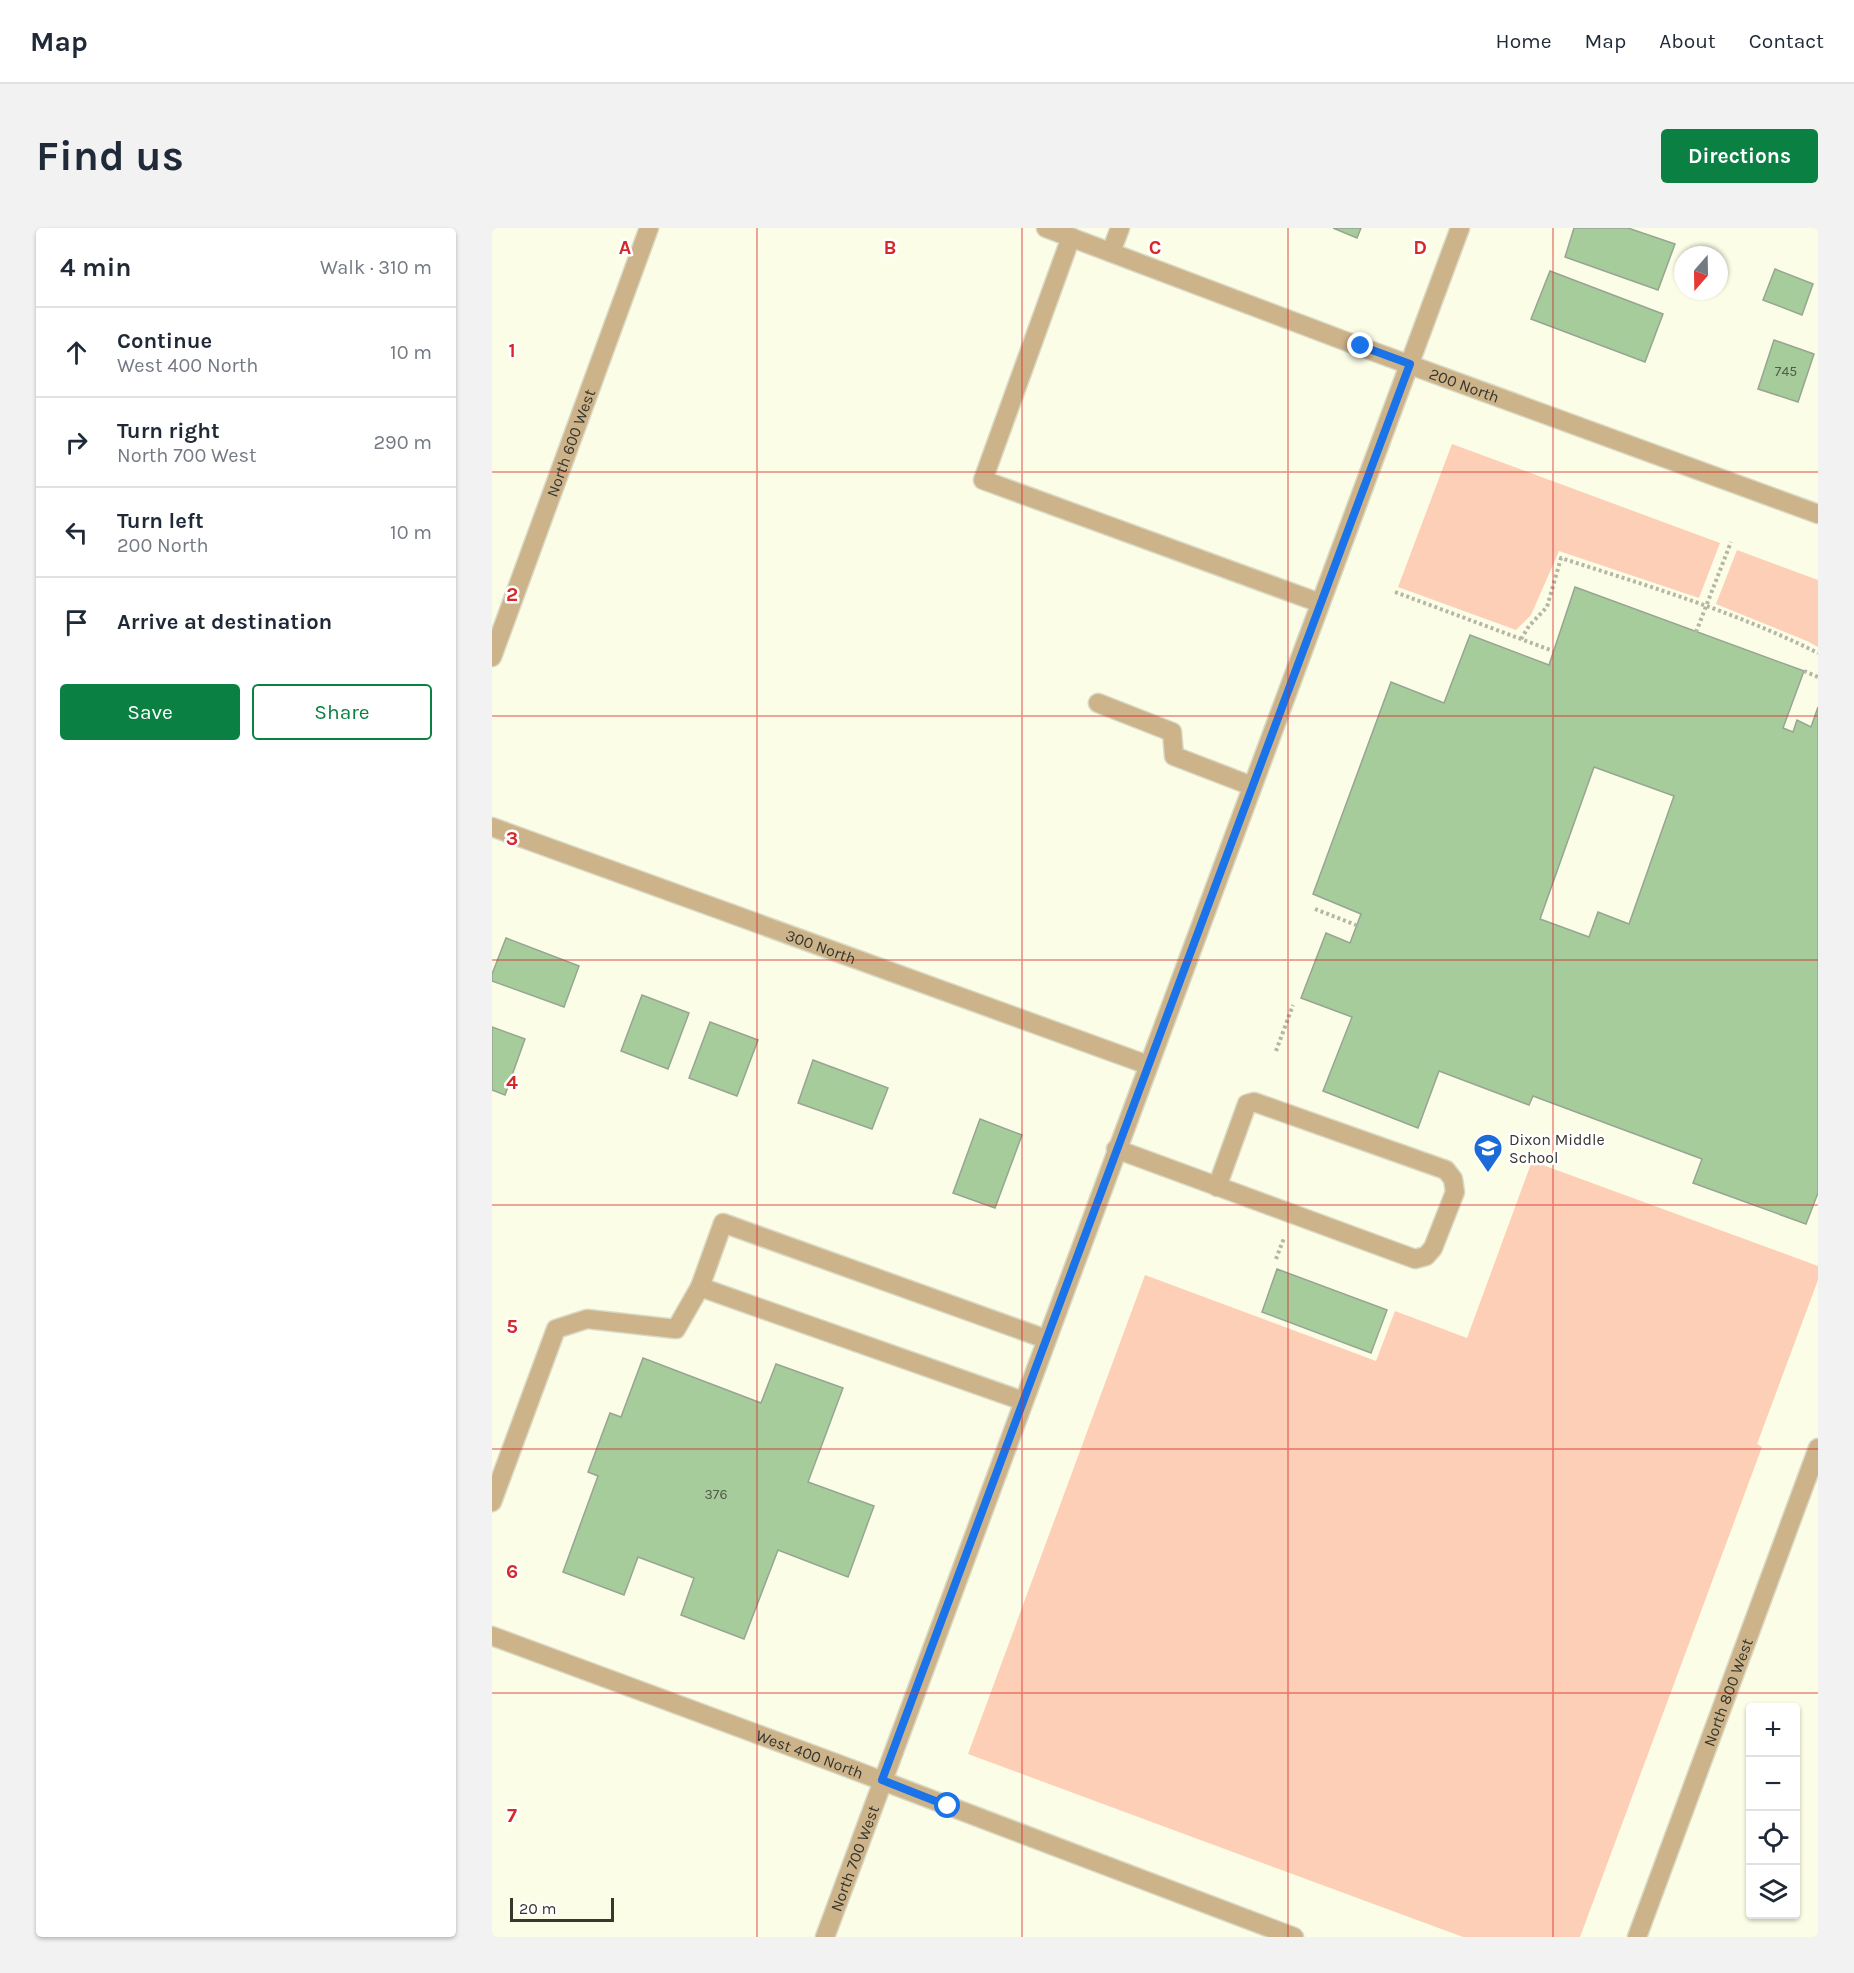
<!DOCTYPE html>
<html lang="en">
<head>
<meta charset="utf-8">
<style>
  :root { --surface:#fff; --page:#f2f2f3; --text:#1f2937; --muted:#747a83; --line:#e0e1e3; --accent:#0b8043 }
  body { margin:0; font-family:Karla,sans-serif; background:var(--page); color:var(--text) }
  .controls { position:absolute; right:18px; bottom:18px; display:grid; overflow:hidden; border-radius:6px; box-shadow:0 2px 4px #0004 }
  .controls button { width:54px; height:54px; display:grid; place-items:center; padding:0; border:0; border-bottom:2px solid var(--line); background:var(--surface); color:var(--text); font:30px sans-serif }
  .compass { position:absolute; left:1182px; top:18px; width:54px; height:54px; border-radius:50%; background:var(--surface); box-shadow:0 2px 4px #0004; rotate:200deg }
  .scale { position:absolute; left:18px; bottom:15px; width:104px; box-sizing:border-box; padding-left:6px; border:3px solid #37372e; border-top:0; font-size:16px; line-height:21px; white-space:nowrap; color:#37372e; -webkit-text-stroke:4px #fff; paint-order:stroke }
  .stop { position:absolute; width:18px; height:18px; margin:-14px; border:4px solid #1a73e8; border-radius:50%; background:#fff }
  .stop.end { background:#1a73e8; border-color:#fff; box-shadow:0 2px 6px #0008 }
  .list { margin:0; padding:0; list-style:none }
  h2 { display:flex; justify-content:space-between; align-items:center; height:78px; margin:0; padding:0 24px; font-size:26px }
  h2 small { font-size:20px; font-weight:400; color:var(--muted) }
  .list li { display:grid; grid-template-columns:39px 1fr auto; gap:18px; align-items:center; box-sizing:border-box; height:90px; padding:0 24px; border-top:2px solid var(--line) }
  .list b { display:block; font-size:22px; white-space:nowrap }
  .list p { margin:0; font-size:20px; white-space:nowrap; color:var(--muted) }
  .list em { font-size:20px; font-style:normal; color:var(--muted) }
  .actions { display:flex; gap:12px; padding:18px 24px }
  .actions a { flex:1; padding:14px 0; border:2px solid var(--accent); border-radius:6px; text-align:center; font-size:21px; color:var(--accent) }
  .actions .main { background:var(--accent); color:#fff }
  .icon { flex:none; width:33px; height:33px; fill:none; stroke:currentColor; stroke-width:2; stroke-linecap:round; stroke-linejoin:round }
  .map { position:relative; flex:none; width:1326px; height:1709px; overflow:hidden; border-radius:6px }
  header { display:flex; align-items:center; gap:36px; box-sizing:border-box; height:84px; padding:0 30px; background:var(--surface); border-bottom:2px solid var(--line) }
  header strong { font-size:28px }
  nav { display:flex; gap:33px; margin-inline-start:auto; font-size:21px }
  .intro { display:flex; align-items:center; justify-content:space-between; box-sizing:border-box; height:144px; padding:0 36px }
  h1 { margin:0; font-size:42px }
  .button { padding:15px 27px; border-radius:6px; background:var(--accent); color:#fff; font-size:21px; font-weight:700 }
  main { display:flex; gap:36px; padding:0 36px }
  aside { flex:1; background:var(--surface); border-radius:6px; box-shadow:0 2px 4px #0004 }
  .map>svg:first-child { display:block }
  .green { fill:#fdcfb7 }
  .building { fill:#a6cc9b; stroke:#97a593; stroke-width:1.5; fill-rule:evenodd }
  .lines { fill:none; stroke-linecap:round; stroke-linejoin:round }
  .minor-casing { stroke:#d9d9c5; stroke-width:21 }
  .path { stroke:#b5b6a4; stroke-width:4; stroke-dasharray:3 3; stroke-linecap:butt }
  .minor { stroke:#ccb38a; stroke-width:18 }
  .route { stroke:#1a73e8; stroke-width:8 }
  .grid { fill:none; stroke:#d62828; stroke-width:1.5; stroke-opacity:0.55 }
  .labels { text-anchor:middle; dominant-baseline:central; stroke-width:5; stroke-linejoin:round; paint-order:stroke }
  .number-label { font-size:14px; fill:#535c49 }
  .street-label { font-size:16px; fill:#37372e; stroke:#fff }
  .poi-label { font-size:16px; fill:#37372e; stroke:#fff; text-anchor:start }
  .grid-label { font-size:20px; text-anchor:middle; font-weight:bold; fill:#d62828; stroke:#fff; stroke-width:5; stroke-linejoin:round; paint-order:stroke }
</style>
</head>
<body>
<header>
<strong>Map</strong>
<nav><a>Home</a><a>Map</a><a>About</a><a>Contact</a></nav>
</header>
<div class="intro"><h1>Find us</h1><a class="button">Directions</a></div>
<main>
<aside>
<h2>4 min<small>Walk · 310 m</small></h2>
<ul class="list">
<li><svg class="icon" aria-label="ahead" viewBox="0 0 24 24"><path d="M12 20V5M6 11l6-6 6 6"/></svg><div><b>Continue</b><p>West 400 North</p></div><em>10 m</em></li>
<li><svg class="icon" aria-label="right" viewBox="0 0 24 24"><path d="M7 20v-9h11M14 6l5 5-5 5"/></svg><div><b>Turn right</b><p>North 700 West</p></div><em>290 m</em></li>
<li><svg class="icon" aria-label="left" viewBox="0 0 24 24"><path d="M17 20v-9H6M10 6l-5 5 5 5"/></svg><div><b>Turn left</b><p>200 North</p></div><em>10 m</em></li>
<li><svg class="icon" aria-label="arrive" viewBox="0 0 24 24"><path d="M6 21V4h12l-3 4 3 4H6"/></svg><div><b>Arrive at destination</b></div></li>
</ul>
<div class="actions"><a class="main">Save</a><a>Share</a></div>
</aside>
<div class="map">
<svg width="1326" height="1709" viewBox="0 0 1326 1709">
  <rect width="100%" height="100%" fill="#fcfde6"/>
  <g class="green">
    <path d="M960 216 1228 315 1207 370 1067 323 1039 387 1024 402 906 359Z"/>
    <path d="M1245 322 1326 352V419L1315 413 1224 376Z"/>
    <path d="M1040 933 1326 1038V1052L1265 1216 1270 1219 1088 1709H971L476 1526 653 1047 884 1133 903 1083 975 1110Z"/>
  </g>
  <g class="building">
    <path d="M841 0H869L865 10Z"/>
    <path d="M1082 0H1136L1183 16 1166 62 1073 29Z"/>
    <path d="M1283 41 1321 56 1310 87 1271 72Z"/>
    <path d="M1058 43 1171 86 1153 134 1039 91Z"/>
    <path d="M1282 112 1322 126 1306 174 1266 161Z"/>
    <path d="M1083 359 1312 443 1291 500 1301 504 1305 492 1319 499 1326 479V965L1314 996 1201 955 1210 931 1041 868 1037 877 947 843 926 900 831 863 860 789 809 770 834 705 858 715 869 686 821 666 899 454 952 475 978 407 1057 437ZM1102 539 1182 568 1137 696 1106 684 1097 709 1048 691Z"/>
    <path d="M14 710 87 738 72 779 0 753V746Z"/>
    <path d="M150 767 197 785 176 841 129 823Z"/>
    <path d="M218 794 266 812 245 868 197 850Z"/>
    <path d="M0 799 33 811 13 867 0 862Z"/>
    <path d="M321 832 396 860 380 901 306 875Z"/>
    <path d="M488 891 530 907 503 980 461 965Z"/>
    <path d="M785 1041 895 1082 879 1125 770 1084Z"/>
    <path d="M151 1130 269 1175 284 1136 351 1160 316 1254 382 1278 356 1349 286 1322 252 1411 189 1387 202 1350 146 1329 132 1367 71 1344 106 1248 96 1244 118 1185 129 1189Z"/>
  </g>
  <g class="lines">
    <g class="minor-casing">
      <g id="minor">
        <path id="s1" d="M554 0 869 119 1326 286"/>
        <path d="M579 9 491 252 828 375"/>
        <path d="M619 24 628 0"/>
        <path id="s2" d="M0 429 157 0"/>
        <path d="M606 475 680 504 682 528 760 558"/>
        <path id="s3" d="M0 599 656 837"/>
        <path d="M624 921C724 958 824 995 923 1031L934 1028 941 1020 963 964 961 951 954 942 762 874 755 876 725 959"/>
        <path d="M531 1173 208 1059 231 995 554 1111"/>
        <path d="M0 1274 64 1101 95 1091 184 1101 208 1059"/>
        <path id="s4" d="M0 1408 346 1536 802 1709"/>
        <path id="s5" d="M333 1709 968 0"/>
        <path id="s6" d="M1145 1709 1326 1220"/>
      </g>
    </g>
    <g class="path">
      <path d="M903 364 1061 423"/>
      <path d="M1204 404 1239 314"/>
      <path d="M1029 411 1037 398 1055 379 1069 330C1156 358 1244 384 1326 425"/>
      <path d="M1312 443 1326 449"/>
      <path d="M823 681 864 697"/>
      <path d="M784 823 801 777"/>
      <path d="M784 1031 792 1010"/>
    </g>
    <use href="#minor" class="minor"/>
  </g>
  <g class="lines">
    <path class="route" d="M456 1578 390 1552 918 136 869 118"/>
  </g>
  <path class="grid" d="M265 0V1709M530 0V1709M796 0V1709M1061 0V1709M0 244H1326M0 488H1326M0 732H1326M0 977H1326M0 1221H1326M0 1465H1326"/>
  <defs>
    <g id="school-pin" transform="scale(1.5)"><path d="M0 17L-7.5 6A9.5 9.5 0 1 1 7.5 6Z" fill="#1d6bd6" stroke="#fff"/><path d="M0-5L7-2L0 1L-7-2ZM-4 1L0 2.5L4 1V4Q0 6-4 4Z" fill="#fff"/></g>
  </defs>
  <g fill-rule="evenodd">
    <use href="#school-pin" x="996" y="920"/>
  </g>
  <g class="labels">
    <g class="number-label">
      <text x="1294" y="143">745</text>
      <text x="224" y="1266">376</text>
    </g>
    <g class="street-label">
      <text stroke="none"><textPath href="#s1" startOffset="447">200 North</textPath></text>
      <text stroke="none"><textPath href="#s2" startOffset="228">North 600 West</textPath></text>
      <text stroke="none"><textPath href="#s3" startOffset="350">300 North</textPath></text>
      <text stroke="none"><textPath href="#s6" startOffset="261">North 800 West</textPath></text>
      <text stroke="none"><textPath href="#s4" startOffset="339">West 400 North</textPath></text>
      <text stroke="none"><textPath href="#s5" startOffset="84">North 700 West</textPath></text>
    </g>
    <g class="poi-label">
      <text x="1017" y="911">Dixon Middle<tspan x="1017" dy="18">School</tspan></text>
    </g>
  </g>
  <g class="grid-label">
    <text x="133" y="26">A</text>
    <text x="398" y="26">B</text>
    <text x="663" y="26">C</text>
    <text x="928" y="26">D</text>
    <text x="20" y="129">1</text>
    <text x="20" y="373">2</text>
    <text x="20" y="617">3</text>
    <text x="20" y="861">4</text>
    <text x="20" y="1105">5</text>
    <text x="20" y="1350">6</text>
    <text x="20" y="1594">7</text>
  </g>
</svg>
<div class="controls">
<button>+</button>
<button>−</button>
<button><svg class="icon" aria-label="locate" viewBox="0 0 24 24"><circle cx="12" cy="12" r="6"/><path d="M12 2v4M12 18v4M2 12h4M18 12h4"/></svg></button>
<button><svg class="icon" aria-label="layers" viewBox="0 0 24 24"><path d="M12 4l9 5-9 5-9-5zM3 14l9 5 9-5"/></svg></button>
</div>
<svg class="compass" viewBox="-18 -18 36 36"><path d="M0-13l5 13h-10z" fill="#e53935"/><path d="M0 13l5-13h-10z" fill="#747a83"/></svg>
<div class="scale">20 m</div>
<div class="stop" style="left:456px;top:1578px"></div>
<div class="stop end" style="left:869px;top:118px"></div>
</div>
</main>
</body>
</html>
